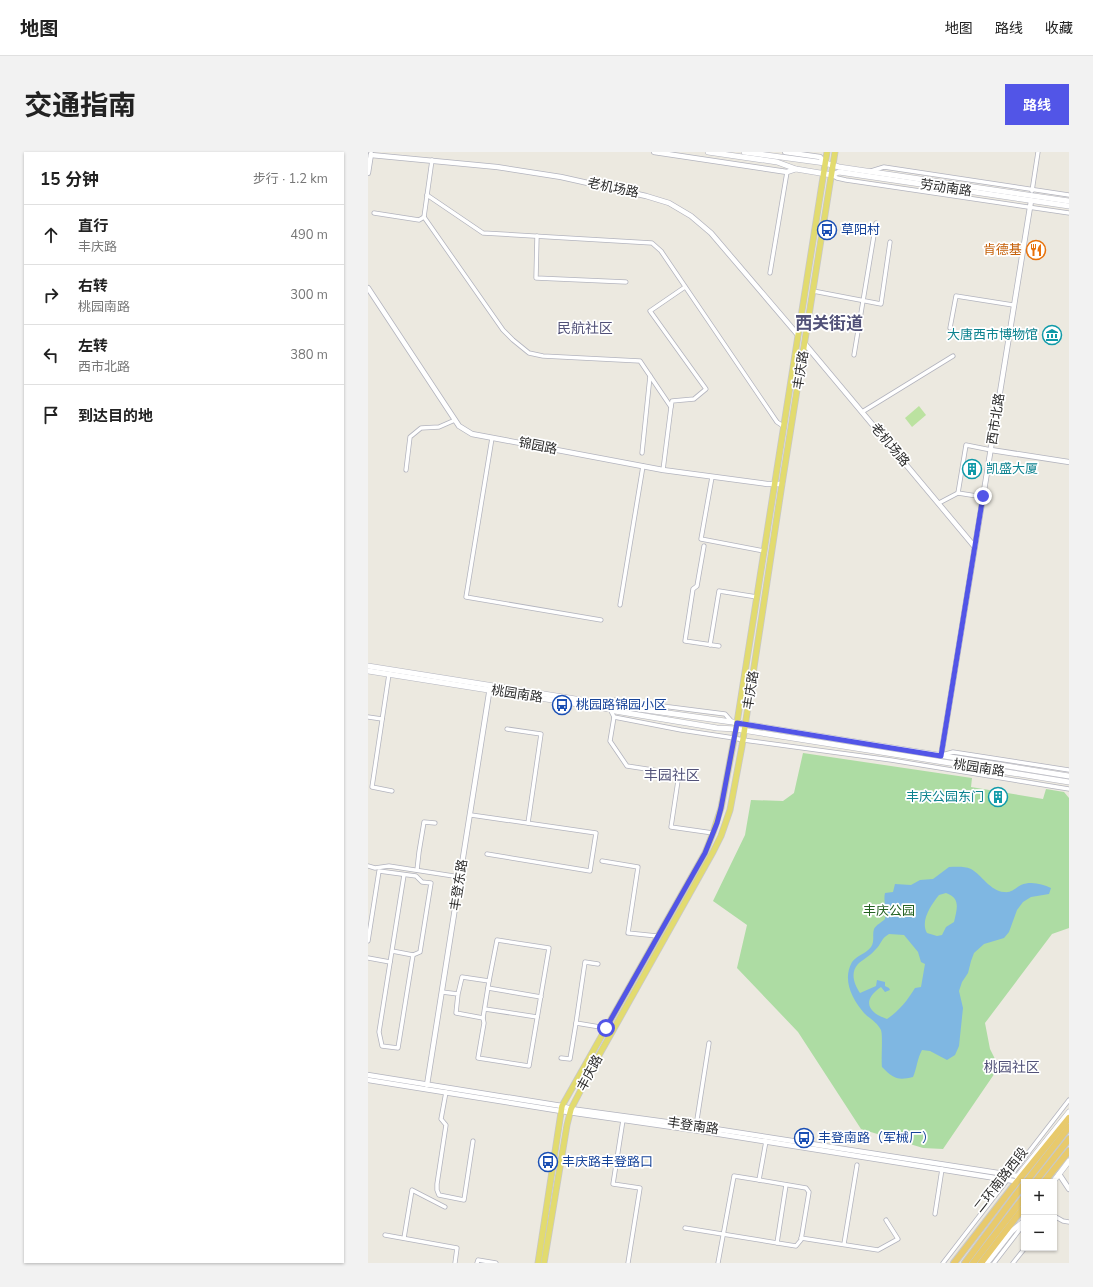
<!DOCTYPE html>
<html lang="zh">
<head>
<meta charset="utf-8">
<style>
  :root { --surface:#fff; --page:#f2f2f2; --text:#222; --muted:#767676; --line:#e0e0e0; --accent:#5255e7 }
  body { margin:0; font-family:"Nunito Sans","Noto Sans SC",sans-serif; background:var(--page); color:var(--text) }
  .controls { position:absolute; right:12px; bottom:12px; display:grid; overflow:hidden; border-radius:0px; box-shadow:0 1px 3px #0004 }
  .controls button { width:36px; height:36px; display:grid; place-items:center; padding:0; border:0; border-bottom:1px solid var(--line); background:var(--surface); color:var(--text); font:20px sans-serif }
  .stop { position:absolute; width:12px; height:12px; margin:-9px; border:3px solid #5255e7; border-radius:50%; background:#fff }
  .stop.end { background:#5255e7; border-color:#fff; box-shadow:0 1px 4px #0008 }
  .list { margin:0; padding:0; list-style:none }
  h2 { display:flex; justify-content:space-between; align-items:center; height:52px; margin:0; padding:0 16px; font-size:17px }
  h2 small { font-size:13px; font-weight:400; color:var(--muted) }
  .list li { display:grid; grid-template-columns:26px 1fr auto; gap:12px; align-items:center; box-sizing:border-box; height:60px; padding:0 16px; border-top:1px solid var(--line) }
  .list b { display:block; font-size:15px; white-space:nowrap }
  .list p { margin:0; font-size:13px; white-space:nowrap; color:var(--muted) }
  .list em { font-size:13px; font-style:normal; color:var(--muted) }
  .icon { flex:none; width:22px; height:22px; fill:none; stroke:currentColor; stroke-width:2; stroke-linecap:round; stroke-linejoin:round }
  .map { position:relative; flex:none; width:701px; height:1111px; overflow:hidden; border-radius:0px }
  header { display:flex; align-items:center; gap:24px; box-sizing:border-box; height:56px; padding:0 20px; background:var(--surface); border-bottom:1px solid var(--line) }
  header strong { font-size:19px }
  nav { display:flex; gap:22px; margin-inline-start:auto; font-size:14px }
  .intro { display:flex; align-items:center; justify-content:space-between; box-sizing:border-box; height:96px; padding:0 24px }
  h1 { margin:0; font-size:28px }
  .button { padding:10px 18px; border-radius:0px; background:var(--accent); color:#fff; font-size:14px; font-weight:700 }
  main { display:flex; gap:24px; padding:0 24px }
  aside { flex:1; background:var(--surface); border-radius:0px; box-shadow:0 1px 3px #0004 }
  .map>svg:first-child { display:block }
  .green { fill:#addca3 }
  .pitch { fill:#bbe2a0 }
  .water { fill:#7fb7e2; fill-rule:evenodd }
  .lines { fill:none; stroke-linecap:round; stroke-linejoin:round }
  .minor-casing { stroke:#b3b4be; stroke-width:5 }
  .tertiary-casing { stroke:#b3b4be; stroke-width:6 }
  .secondary-casing { stroke:#b3b4be; stroke-width:6 }
  .primary-casing { stroke:#c8c8c8; stroke-width:7 }
  .trunk-casing { stroke:#c8c8c8; stroke-width:8 }
  .minor { stroke:#fff; stroke-width:3.5 }
  .tertiary { stroke:#fff; stroke-width:4.5 }
  .secondary { stroke:#fff; stroke-width:5 }
  .primary { stroke:#e2db6f; stroke-width:5.5 }
  .trunk { stroke:#e8ca6c; stroke-width:6 }
  .route { stroke:#5255e7; stroke-width:5 }
  .labels { text-anchor:middle; dominant-baseline:central; stroke-width:3.5; stroke-linejoin:round; paint-order:stroke }
  .street-label { font-size:13px; fill:#2c2c2c; stroke:#fff }
  .transit-label { font-size:13px; fill:#164399; stroke:#fff; text-anchor:start }
  .food-label { font-size:13px; fill:#c56008; stroke:#fff; text-anchor:end }
  .culture-label { font-size:13px; fill:#0d838f; stroke:#fff; text-anchor:end }
  .park-label { font-size:13px; fill:#256223; stroke:#fff }
  .neighbourhood-label { font-size:14px; fill:#515178; stroke:#fff }
  .district-label { font-size:17px; font-weight:bold; fill:#515178; stroke:#fff }
</style>
</head>
<body>
<header>
<strong>地图</strong>
<nav><a>地图</a><a>路线</a><a>收藏</a></nav>
</header>
<div class="intro"><h1>交通指南</h1><a class="button">路线</a></div>
<main>
<aside>
<h2>15 分钟<small>步行 · 1.2 km</small></h2>
<ul class="list">
<li><svg class="icon" aria-label="ahead" viewBox="0 0 24 24"><path d="M12 20V5M6 11l6-6 6 6"/></svg><div><b>直行</b><p>丰庆路</p></div><em>490 m</em></li>
<li><svg class="icon" aria-label="right" viewBox="0 0 24 24"><path d="M7 20v-9h11M14 6l5 5-5 5"/></svg><div><b>右转</b><p>桃园南路</p></div><em>300 m</em></li>
<li><svg class="icon" aria-label="left" viewBox="0 0 24 24"><path d="M17 20v-9H6M10 6l-5 5 5 5"/></svg><div><b>左转</b><p>西市北路</p></div><em>380 m</em></li>
<li><svg class="icon" aria-label="arrive" viewBox="0 0 24 24"><path d="M6 21V4h12l-3 4 3 4H6"/></svg><div><b>到达目的地</b></div></li>
</ul>
</aside>
<div class="map">
<svg width="701" height="1111" viewBox="0 0 701 1111">
  <rect width="100%" height="100%" fill="#ece9e0"/>
  <path class="green" d="M435 601 604 626 603 635 675 647 678 637 696 640 701 646V776L684 782 617 871 622 897 631 915 575 997 555 996 493 977 430 880 369 816 379 773 345 749 377 683 383 648 415 649 426 641Z"/>
  <path class="pitch" d="M551 254 558 263 544 275 537 266Z"/>
  <path class="water" d="M581 715C588 715 596 714 603 717 614 723 622 739 636 740 644 741 647 736 653 733 663 729 674 732 683 736L681 742 663 745 655 750 649 758 641 780 636 786 616 792 606 801 603 809 600 821 594 830 591 839 595 856 591 894 587 903 579 908 562 899 554 898C549 907 549 916 545 925 529 929 525 926 514 915 513 907 515 884 513 878 509 870 502 867 496 861 484 847 474 828 484 810 489 803 498 802 503 795 507 789 504 783 506 777 508 773 514 770 517 767 519 758 515 749 517 741L525 740 527 732 543 733 552 728 565 727ZM578 741C593 746 589 757 586 770L578 775 574 783 569 784 559 781C552 769 563 753 571 743ZM521 782 536 783 550 800 553 810 557 812 553 835 547 836C539 849 531 859 519 867 499 860 494 848 513 835L517 840 522 838 521 836 517 834V830L509 828 508 834 492 841C486 832 482 821 490 812 494 808 502 804 507 798 514 792 512 787 521 782Z"/>
  <g class="lines">
    <g class="minor-casing">
      <g id="minor">
        <path d="M64 8 56 65 135 178 145 188 161 201 175 204 272 209 303 255 295 318"/>
        <path d="M503 19 516 15 701 43"/>
        <path d="M464 23 469 26 478 28 701 61"/>
        <path d="M664 39 670 0"/>
        <path d="M59 43 115 81 284 91 293 99 409 270 415 274"/>
        <path d="M6 61 51 68 56 65"/>
        <path d="M169 84 168 126 258 130"/>
        <path d="M402 121 419 20"/>
        <path d="M445 139 513 152 522 90"/>
        <path d="M582 176 588 144 645 153"/>
        <path d="M486 203 508 71"/>
        <path d="M303 255 304 249 326 247 338 237 282 159 317 135"/>
        <path d="M494 260 585 204"/>
        <path d="M124 286 98 445 233 468"/>
        <path d="M274 301 282 224"/>
        <path d="M38 318 42 285 53 276 71 275 87 268"/>
        <path d="M344 325 333 387 396 399"/>
        <path d="M590 341 598 293 623 298"/>
        <path d="M571 351 590 341 615 345"/>
        <path d="M336 394 329 434 325 437 317 489 351 494"/>
        <path d="M252 453 275 314"/>
        <path d="M342 493 351 439 389 445"/>
        <path d="M21 522 4 635 24 639"/>
        <path d="M242 553 247 548 357 562 364 570"/>
        <path d="M242 557 246 565 313 578 366 586 375 588 523 608 701 637"/>
        <path d="M0 565 14 567"/>
        <path d="M246 565 242 589 259 614 311 622 303 675 345 681"/>
        <path d="M139 577 173 582 160 671"/>
        <path d="M574 603 585 600 701 618"/>
        <path d="M103 663 228 681 222 719 119 702"/>
        <path d="M234 709 270 715 260 781 289 784"/>
        <path d="M0 714 7 716 21 714 92 725"/>
        <path d="M49 718 51 700 56 670 67 671"/>
        <path d="M0 789 11 719 48 724 54 730 63 731 52 800 45 803"/>
        <path d="M24 799 45 803 30 896 14 894 11 880 36 723"/>
        <path d="M0 806 22 810"/>
        <path d="M230 812 217 810 208 871 238 876"/>
        <path d="M120 836 173 845"/>
        <path d="M74 840 90 842 88 861 115 866 121 829 94 825 90 842"/>
        <path d="M117 857 169 865"/>
        <path d="M115 866 116 871 110 906 161 914 181 796 129 788 121 829"/>
        <path d="M193 906 202 907 208 871"/>
        <path d="M78 940 73 967 78 973 69 1032V1038L71 1043 96 1048 105 989"/>
        <path d="M255 968 245 1032 272 1036 260 1111"/>
        <path d="M328 974 341 891"/>
        <path d="M567 1062 574 1017"/>
        <path d="M686 1064 695 1069 701 1070"/>
        <path d="M317 1076 428 1094 433 1088 441 1040 438 1036 391 1028"/>
        <path d="M17 1083 89 1096 87 1111"/>
        <path d="M36 1086 44 1038 77 1055"/>
        <path d="M433 1086 510 1098 530 1087 518 1068"/>
        <path d="M409 1091 418 1033"/>
        <path d="M476 1092 489 1013"/>
        <path d="M109 1111 110 1108 128 1111"/>
        <path d="M350 1111 366 1024 391 1028 398 989"/>
        <path d="M575 1111 701 948"/>
        <path d="M626 1111 656 1072"/>
        <path d="M645 1111 657 1096"/>
      </g>
    </g>
    <g class="tertiary-casing">
      <g id="tertiary">
        <path d="M286 0 419 20 428 17"/>
        <path d="M417 0 452 5 457 11"/>
        <path d="M3 3 129 15 193 25 278 44 301 51 323 64 343 81 430 183"/>
        <path d="M0 21 3 2"/>
        <path d="M0 136 91 274 104 282 295 318 399 332H414"/>
        <path d="M437 192 606 394"/>
        <path d="M623 298 701 310"/>
        <path d="M573 604 663 49"/>
        <path d="M0 923 194 954 203 957 328 974 650 1024"/>
        <path d="M0 928 193 959 332 979 646 1029"/>
        <path d="M59 933 122 535"/>
        <path d="M691 1022 701 1037"/>
      </g>
    </g>
    <g class="secondary-casing">
      <g id="secondary">
        <path d="M340 0 409 10 428 17 464 23 471 20 701 54"/>
        <path d="M376 0 457 11 471 15 701 49"/>
        <path d="M0 514 264 556 364 570 701 624"/>
        <path d="M0 519 241 557 247 559 349 576 368 577 701 630"/>
        <path d="M649 1025 701 960"/>
        <path d="M685 1030 701 1009"/>
        <path d="M619 1111 644 1079 656 1069"/>
      </g>
    </g>
    <g class="primary-casing">
      <g id="primary">
        <path d="M170 1111 194 954 337 701 345 681 353 656 368 577 459 0"/>
        <path d="M176 1111 199 973 203 957 230 905 345 700 353 684 362 658 374 594 414 332 467 0"/>
      </g>
    </g>
    <g class="trunk-casing">
      <g id="trunk">
        <path d="M658 1030 701 975"/>
        <path d="M667 1030 701 987"/>
        <path d="M676 1030 701 999"/>
        <path d="M586 1111 644 1036 701 966"/>
        <path d="M597 1111 656 1032"/>
        <path d="M605 1111 656 1045"/>
        <path d="M613 1111 656 1055"/>
      </g>
    </g>
    <use href="#minor" class="minor"/>
    <use href="#tertiary" class="tertiary"/>
    <use href="#secondary" class="secondary"/>
    <use href="#primary" class="primary"/>
    <use href="#trunk" class="trunk"/>
  </g>
  <g class="lines">
    <path class="route" d="M238 876 337 701 349 671 353 656 369 571 573 604 615 344"/>
  </g>
  <defs>
    <g id="bus-ring" transform="scale(1)"><circle r="9.5" fill="#fff" stroke="#1a4fb4" stroke-width="1.5"/><path d="M-5-6H5V4H4V6H2V4H-2V6H-4V4H-5ZM-3.5-4V0h7V-4ZM-3.5 1.2v1.5H-2V1.2ZM2 1.2v1.5H3.5V1.2Z" fill="#1a4fb4"/></g>
    <g id="restaurant-ring" transform="scale(1)"><circle r="9.5" fill="#fff" stroke="#e8710a" stroke-width="1.5"/><path d="M-5-6h1v4h1v-4h1v4h1v-4h1v5L-1.5 .5V6h-2V.5L-5-1ZM5-6V6H3V1.5H1.5Q1.5-4 5-6Z" fill="#e8710a"/></g>
    <g id="museum-ring" transform="scale(1)"><circle r="9.5" fill="#fff" stroke="#0f9aa8" stroke-width="1.5"/><path d="M0-6L6-3V-2H-6V-3ZM-5-1h2V3h-2ZM-1-1h2V3h-2ZM3-1h2V3H3ZM-6 4H6V6H-6Z" fill="#0f9aa8"/></g>
    <g id="building-ring" transform="scale(1)"><circle r="9.5" fill="#fff" stroke="#0f9aa8" stroke-width="1.5"/><path d="M-4-6H4V6H1V3H-1V6H-4ZM-2.5-4.3h1.7v1.8h-1.7ZM.8-4.3h1.7v1.8H.8ZM-2.5-1h1.7V.8h-1.7ZM.8-1h1.7V.8H.8Z" fill="#0f9aa8"/></g>
  </defs>
  <g fill-rule="evenodd">
    <use href="#bus-ring" x="459" y="78"/>
    <use href="#restaurant-ring" x="668" y="98"/>
    <use href="#museum-ring" x="684" y="183"/>
    <use href="#building-ring" x="604" y="317"/>
    <use href="#bus-ring" x="194" y="553"/>
    <use href="#building-ring" x="630" y="645"/>
    <use href="#bus-ring" x="436" y="986"/>
    <use href="#bus-ring" x="180" y="1010"/>
  </g>
  <g class="labels">
    <g class="street-label">
      <text transform="translate(245 36) rotate(12)">老机场路</text>
      <text transform="translate(578 36) rotate(8)">劳动南路</text>
      <text transform="translate(433 218) rotate(-81)">丰庆路</text>
      <text transform="translate(628 267) rotate(-81)">西市北路</text>
      <text transform="translate(522 293) rotate(50)">老机场路</text>
      <text transform="translate(170 294) rotate(11)">锦园路</text>
      <text transform="translate(383 538) rotate(-81)">丰庆路</text>
      <text transform="translate(149 542) rotate(9)">桃园南路</text>
      <text transform="translate(611 616) rotate(9)">桃园南路</text>
      <text transform="translate(91 733) rotate(-81)">丰登东路</text>
      <text transform="translate(222 921) rotate(-62)">丰庆路</text>
      <text transform="translate(325 974) rotate(8)">丰登南路</text>
      <text transform="translate(633 1028) rotate(-52)">二环南路西段</text>
    </g>
    <g class="transit-label">
      <text x="473" y="78">草阳村</text>
      <text x="208" y="553">桃园路锦园小区</text>
      <text x="450" y="986">丰登南路（军械厂）</text>
      <text x="194" y="1010">丰庆路丰登路口</text>
    </g>
    <g class="food-label">
      <text x="654" y="98">肯德基</text>
    </g>
    <g class="culture-label">
      <text x="670" y="183">大唐西市博物馆</text>
      <text x="618" y="317" text-anchor="start">凯盛大厦</text>
      <text x="616" y="645">丰庆公园东门</text>
    </g>
    <g class="park-label">
      <text x="521" y="759">丰庆公园</text>
    </g>
    <g class="neighbourhood-label">
      <text x="217" y="176">民航社区</text>
      <text x="304" y="623">丰园社区</text>
      <text x="644" y="915">桃园社区</text>
    </g>
    <g class="district-label">
      <text x="461" y="171">西关街道</text>
    </g>
  </g>
</svg>
<div class="controls">
<button>+</button>
<button>−</button>
</div>
<div class="stop" style="left:238px;top:876px"></div>
<div class="stop end" style="left:615px;top:344px"></div>
</div>
</main>
</body>
</html>
